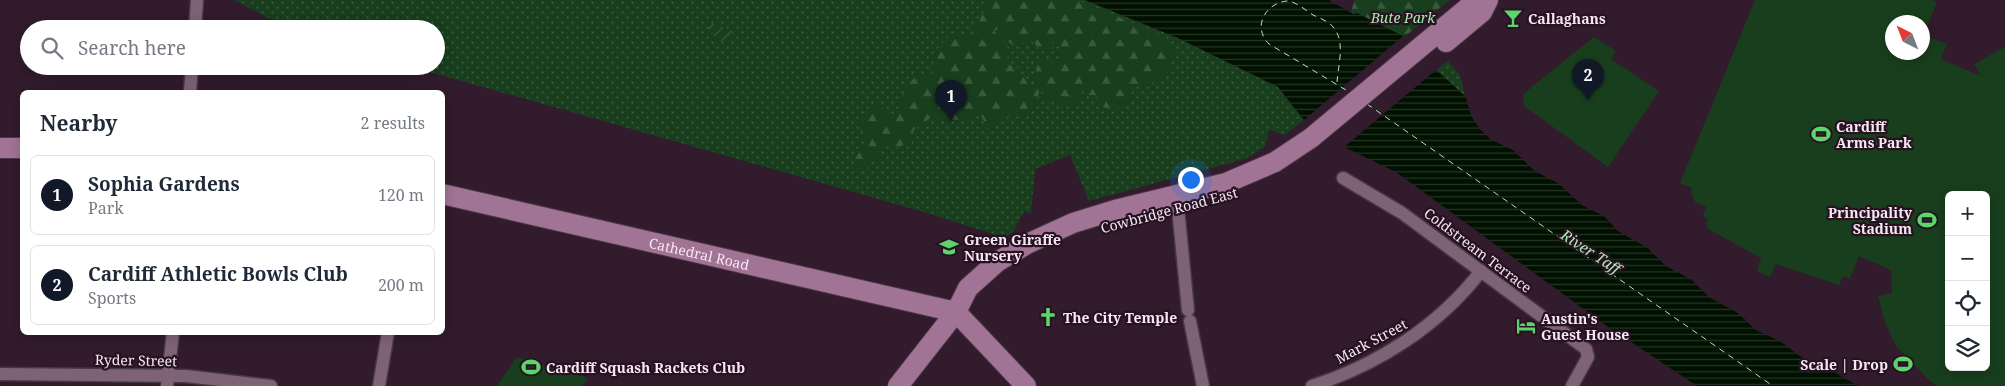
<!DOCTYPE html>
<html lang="en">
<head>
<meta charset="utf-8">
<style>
  :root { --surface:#fff; --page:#f2f2f3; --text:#1f2937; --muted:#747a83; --line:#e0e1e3; --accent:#111827 }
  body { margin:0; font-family:"Noto Serif",serif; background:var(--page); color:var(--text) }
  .controls { position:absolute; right:15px; bottom:15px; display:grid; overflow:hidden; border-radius:8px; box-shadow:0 2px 12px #0003 }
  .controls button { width:45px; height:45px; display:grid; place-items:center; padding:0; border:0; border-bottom:1px solid var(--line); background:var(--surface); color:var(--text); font:25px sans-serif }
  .compass { position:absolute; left:1885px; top:15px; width:45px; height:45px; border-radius:50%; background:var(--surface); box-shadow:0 2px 12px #0003; rotate:318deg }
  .you { position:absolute; left:1190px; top:179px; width:18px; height:18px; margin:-12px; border:4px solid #fff; border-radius:50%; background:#1a73e8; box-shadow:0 0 0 8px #1a73e833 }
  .badge { display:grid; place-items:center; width:32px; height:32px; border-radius:50%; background:var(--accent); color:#fff; font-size:16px; font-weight:700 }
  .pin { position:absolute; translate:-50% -41px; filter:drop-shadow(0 1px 2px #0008) }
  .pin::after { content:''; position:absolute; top:26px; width:18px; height:15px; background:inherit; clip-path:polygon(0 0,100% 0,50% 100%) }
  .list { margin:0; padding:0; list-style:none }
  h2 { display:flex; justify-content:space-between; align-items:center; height:65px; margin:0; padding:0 20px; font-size:21px }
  h2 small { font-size:16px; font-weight:400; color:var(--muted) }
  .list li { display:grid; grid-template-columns:32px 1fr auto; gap:15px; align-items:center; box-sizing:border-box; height:80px; margin:0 10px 10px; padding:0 10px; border:1px solid var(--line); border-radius:8px }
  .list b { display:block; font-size:19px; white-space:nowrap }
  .list p { margin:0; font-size:16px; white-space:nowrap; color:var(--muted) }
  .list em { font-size:16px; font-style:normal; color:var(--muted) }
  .icon { flex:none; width:28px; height:28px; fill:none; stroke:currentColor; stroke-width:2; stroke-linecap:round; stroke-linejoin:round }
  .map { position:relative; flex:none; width:2005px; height:386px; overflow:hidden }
  .search { position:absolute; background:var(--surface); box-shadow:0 2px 12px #0003; left:20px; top:20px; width:425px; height:55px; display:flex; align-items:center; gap:12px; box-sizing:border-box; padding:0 18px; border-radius:28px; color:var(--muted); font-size:19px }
  .panel { position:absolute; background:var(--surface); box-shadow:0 2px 12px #0003; left:20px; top:90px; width:425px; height:245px; border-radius:8px }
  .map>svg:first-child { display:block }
  .grass { fill:url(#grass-dots) }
  .forest { fill:url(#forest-firs); fill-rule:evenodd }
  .garden { fill:url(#garden-furrows) }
  .pitch { fill:#183e1d; fill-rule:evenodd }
  .water { fill:url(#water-rules) }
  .pier { fill:#311b2c }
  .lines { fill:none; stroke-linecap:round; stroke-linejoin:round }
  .ferry { stroke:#acecb0; stroke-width:1; stroke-dasharray:6 5; stroke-linecap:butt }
  .street-casing { stroke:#493745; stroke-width:15 }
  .primary-casing { stroke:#493745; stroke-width:22 }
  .street { stroke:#7e6376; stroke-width:12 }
  .primary { stroke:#a17395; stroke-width:20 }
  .labels { text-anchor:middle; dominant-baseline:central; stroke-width:4.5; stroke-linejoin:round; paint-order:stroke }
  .park-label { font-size:14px; font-style:italic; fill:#abeaae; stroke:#271222 }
  .poi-label { font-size:14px; font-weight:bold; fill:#f7e7f2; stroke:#271222; text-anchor:start }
  .street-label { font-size:14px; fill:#f7e7f2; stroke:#271222 }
  .water-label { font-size:15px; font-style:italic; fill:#acecb0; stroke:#271222 }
</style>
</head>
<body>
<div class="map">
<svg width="2005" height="386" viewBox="0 0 2005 386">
  <defs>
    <pattern id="grass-dots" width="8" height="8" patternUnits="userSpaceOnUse" patternTransform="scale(1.25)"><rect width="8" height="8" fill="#183e1d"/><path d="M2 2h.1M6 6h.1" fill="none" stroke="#3a5a3e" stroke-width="1.8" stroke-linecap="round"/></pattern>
    <pattern id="forest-firs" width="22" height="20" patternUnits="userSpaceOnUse" patternTransform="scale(1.25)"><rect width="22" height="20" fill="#183e1d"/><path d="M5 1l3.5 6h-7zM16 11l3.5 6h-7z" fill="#3a5a3e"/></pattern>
    <pattern id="garden-furrows" width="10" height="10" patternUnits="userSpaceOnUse" patternTransform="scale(1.25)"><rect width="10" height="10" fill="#183e1d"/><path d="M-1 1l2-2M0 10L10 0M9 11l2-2" fill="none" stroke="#3a5a3e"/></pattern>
    <pattern id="water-rules" width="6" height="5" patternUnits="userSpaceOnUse" patternTransform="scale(1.25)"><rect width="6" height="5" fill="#010"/><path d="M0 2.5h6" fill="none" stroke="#263426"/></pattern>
  </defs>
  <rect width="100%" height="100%" fill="#311b2c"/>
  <g class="grass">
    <path d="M234 0H1085L1178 38 1278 87 1304 120 1285 135 1269 130 1265 147 1245 159 1089 201 1070 155 1035 169 1031 214 1024 211 1014 231 1000 241 993 234 917 210 409 66H436V29H289Z"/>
    <path d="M1448 61 1460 75 1465 96 1436 70Z"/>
  </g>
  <g class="forest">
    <path d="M983 0H1077L1160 34 1175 50C1174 66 1159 83 1143 86 1139 86 1135 85 1131 86L1130 100 1126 106C1113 110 1099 112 1097 95H1089L1083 91 1075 104C1065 105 1052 104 1044 97L1043 92H1039C1037 103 1029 111 1020 116L1011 114 994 129 987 128 980 113C964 126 948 116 930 118L909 134 911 140 898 148 888 140 878 160 872 162 865 171 857 168 855 159C858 153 865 149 864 142 863 137 860 132 860 127 861 115 871 107 881 106L891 118 897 117C901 97 910 69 933 73 932 55 939 44 953 33L958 34 965 39C974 30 988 13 983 0ZM1059 7 1061 45 1059 59 1051 62 1045 59C1034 64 1036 75 1034 85L1030 88 1018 68 1006 63 1009 52 1008 48 994 31 998 29 1004 39 1016 47 1030 39 1039 48 1048 49 1056 38H1059Z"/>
    <path d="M1355 0H1450L1404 37 1359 25 1351 11Z"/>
  </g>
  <path class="garden" d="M710 23 733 31 728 44 718 40 708 28Z"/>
  <g class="pitch">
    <path d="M1755 0H1932L1937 2 1928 25 1922 22H1892V52H1922L1923 35 1947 44 1941 59 1981 76 1974 64 2005 47V386H1937L1929 380 1896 346 1884 320 1878 296 1892 293 1891 270 1859 256 1850 279 1843 276 1839 285 1776 264 1770 277 1757 271 1761 258 1708 229 1706 223 1708 219 1703 216 1706 207 1695 202 1691 192 1692 188 1680 183ZM1949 195H1986V367H1949Z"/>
    <path d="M1594 37 1616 51 1611 59 1659 91 1608 167 1524 106 1523 94Z"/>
    <path d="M517 357 588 378 582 386H497Z"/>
  </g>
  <g class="water">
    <path d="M1085 0H1329L1353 14 1357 13 1403 36 1304 120 1278 87 1178 38Z"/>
    <path d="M1436 70 1465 96 1473 119 1490 139 1513 150 1535 171 1558 183 1582 205 1604 216 1618 231 1648 248 1666 266 1691 279 1709 297 1738 313 1756 330 1780 341 1807 361 1825 367 1858 386H1697L1604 324 1396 172 1344 147Z"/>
  </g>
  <g class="pier">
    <path d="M1406 35 1404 41 1381 60 1306 122H1302Z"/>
    <path d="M1434 68H1438L1342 148V145Z"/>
    <path d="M1464 92 1476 118 1492 137 1514 148 1537 169 1560 181 1583 203 1605 214 1620 229 1649 246 1668 264 1692 277 1710 295 1739 311 1758 328 1781 339 1804 356 1826 365 1860 386 1825 367 1807 361 1780 341 1756 330 1738 313 1709 297 1691 279 1666 266 1648 248 1618 231 1604 216 1582 205 1558 183 1535 171 1513 150 1490 139 1479 128 1471 115Z"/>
  </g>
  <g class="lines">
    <g class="ferry">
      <path d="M1337 82C1338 67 1344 47 1337 33 1333 23 1322 19 1313 15 1306 10 1298 4 1290 1 1269 0 1250 25 1269 44L1351 93"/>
      <path d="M1367 104 1773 386"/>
    </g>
    <g class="street-casing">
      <g id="street">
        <path d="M195 29 197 0"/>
        <path d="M190 92 192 66"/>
        <path d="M1343 178 1402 213 1586 349 1588 357 1572 386"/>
        <path d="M1178 208 1188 310"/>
        <path d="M1190 321 1203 386"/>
        <path d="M0 374 186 376 271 386"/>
        <path d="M167 386 173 332"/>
        <path d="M379 386 388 332"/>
        <path d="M1312 386C1377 365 1439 326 1481 271"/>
      </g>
    </g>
    <g class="primary-casing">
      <g id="primary">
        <path d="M1446 42 1482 12 1488 0"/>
        <path d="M0 148H22"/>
        <path id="s1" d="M442 194 956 312"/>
        <path d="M956 312 1026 386"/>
        <path d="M898 386 956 312 968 288 997 262 1027 244 1073 223 1115 210 1226 183 1275 162 1311 138 1477 0"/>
      </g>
    </g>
    <use href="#street" class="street"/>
    <use href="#primary" class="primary"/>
  </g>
  <defs>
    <g id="bar-bare" transform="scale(1.5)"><path d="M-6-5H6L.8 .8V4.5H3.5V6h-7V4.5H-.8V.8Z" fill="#5ed56c" stroke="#271222" stroke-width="2.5" paint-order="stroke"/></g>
    <g id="stadium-bare" transform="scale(1.5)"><path d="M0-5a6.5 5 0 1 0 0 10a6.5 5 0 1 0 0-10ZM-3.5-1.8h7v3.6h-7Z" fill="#5ed56c" stroke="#271222" stroke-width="2.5" paint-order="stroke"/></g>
    <g id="school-bare" transform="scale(1.5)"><path d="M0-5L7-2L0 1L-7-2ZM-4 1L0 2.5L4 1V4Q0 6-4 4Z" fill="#5ed56c" stroke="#271222" stroke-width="2.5" paint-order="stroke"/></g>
    <g id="church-bare" transform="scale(1.5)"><path d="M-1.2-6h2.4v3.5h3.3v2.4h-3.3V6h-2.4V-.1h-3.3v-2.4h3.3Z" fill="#5ed56c" stroke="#271222" stroke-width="2.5" paint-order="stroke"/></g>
    <g id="hotel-bare" transform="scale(1.5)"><path d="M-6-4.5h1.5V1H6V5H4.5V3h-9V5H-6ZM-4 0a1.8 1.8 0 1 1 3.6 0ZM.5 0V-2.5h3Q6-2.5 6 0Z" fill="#5ed56c" stroke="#271222" stroke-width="2.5" paint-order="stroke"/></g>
  </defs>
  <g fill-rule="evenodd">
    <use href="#bar-bare" x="1513" y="18"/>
    <use href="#stadium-bare" x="1821" y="134"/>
    <use href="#stadium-bare" x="1927" y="220"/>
    <use href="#school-bare" x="949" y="247"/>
    <use href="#church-bare" x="1048" y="317"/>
    <use href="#hotel-bare" x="1526" y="326"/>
    <use href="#stadium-bare" x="1903" y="364"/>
    <use href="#stadium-bare" x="531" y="367"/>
  </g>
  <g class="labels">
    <g class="park-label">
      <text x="1403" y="17">Bute Park</text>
    </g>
    <g class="poi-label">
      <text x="1528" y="18">Callaghans</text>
      <text x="1836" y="126">Cardiff<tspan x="1836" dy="16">Arms Park</tspan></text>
      <text x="1912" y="212" text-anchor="end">Principality<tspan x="1912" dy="16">Stadium</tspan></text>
      <text x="964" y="239">Green Giraffe<tspan x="964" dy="16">Nursery</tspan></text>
      <text x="1063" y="317">The City Temple</text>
      <text x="1541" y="318">Austin's<tspan x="1541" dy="16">Guest House</tspan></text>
      <text x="1888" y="364" text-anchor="end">Scale | Drop</text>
      <text x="546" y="367">Cardiff Squash Rackets Club</text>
    </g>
    <g class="street-label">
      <text transform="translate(1169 210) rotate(-15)">Cowbridge Road East</text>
      <text transform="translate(1478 250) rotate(37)">Coldstream Terrace</text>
      <text stroke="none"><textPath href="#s1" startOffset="264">Cathedral Road</textPath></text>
      <text transform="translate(1371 341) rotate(-28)">Mark Street</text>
      <text transform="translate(136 360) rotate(1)">Ryder Street</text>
    </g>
    <g class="water-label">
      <text transform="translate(1591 251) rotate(33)">River Taff</text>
    </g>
  </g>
</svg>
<div class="controls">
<button>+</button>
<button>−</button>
<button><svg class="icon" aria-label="locate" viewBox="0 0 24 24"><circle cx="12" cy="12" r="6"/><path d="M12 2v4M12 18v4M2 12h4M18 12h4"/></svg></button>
<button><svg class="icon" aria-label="layers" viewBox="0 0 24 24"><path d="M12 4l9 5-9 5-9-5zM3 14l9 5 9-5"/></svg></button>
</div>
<svg class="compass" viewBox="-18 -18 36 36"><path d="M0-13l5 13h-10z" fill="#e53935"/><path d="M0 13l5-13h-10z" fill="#747a83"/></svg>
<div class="you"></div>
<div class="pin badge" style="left:951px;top:121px">1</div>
<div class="pin badge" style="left:1588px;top:100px">2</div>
<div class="search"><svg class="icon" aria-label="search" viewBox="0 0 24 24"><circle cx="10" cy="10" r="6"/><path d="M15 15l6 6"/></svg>Search here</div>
<section class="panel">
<h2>Nearby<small>2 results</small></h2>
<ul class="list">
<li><span class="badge">1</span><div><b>Sophia Gardens</b><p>Park</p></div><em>120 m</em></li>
<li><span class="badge">2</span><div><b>Cardiff Athletic Bowls Club</b><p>Sports</p></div><em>200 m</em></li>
</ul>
</section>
</div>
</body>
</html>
